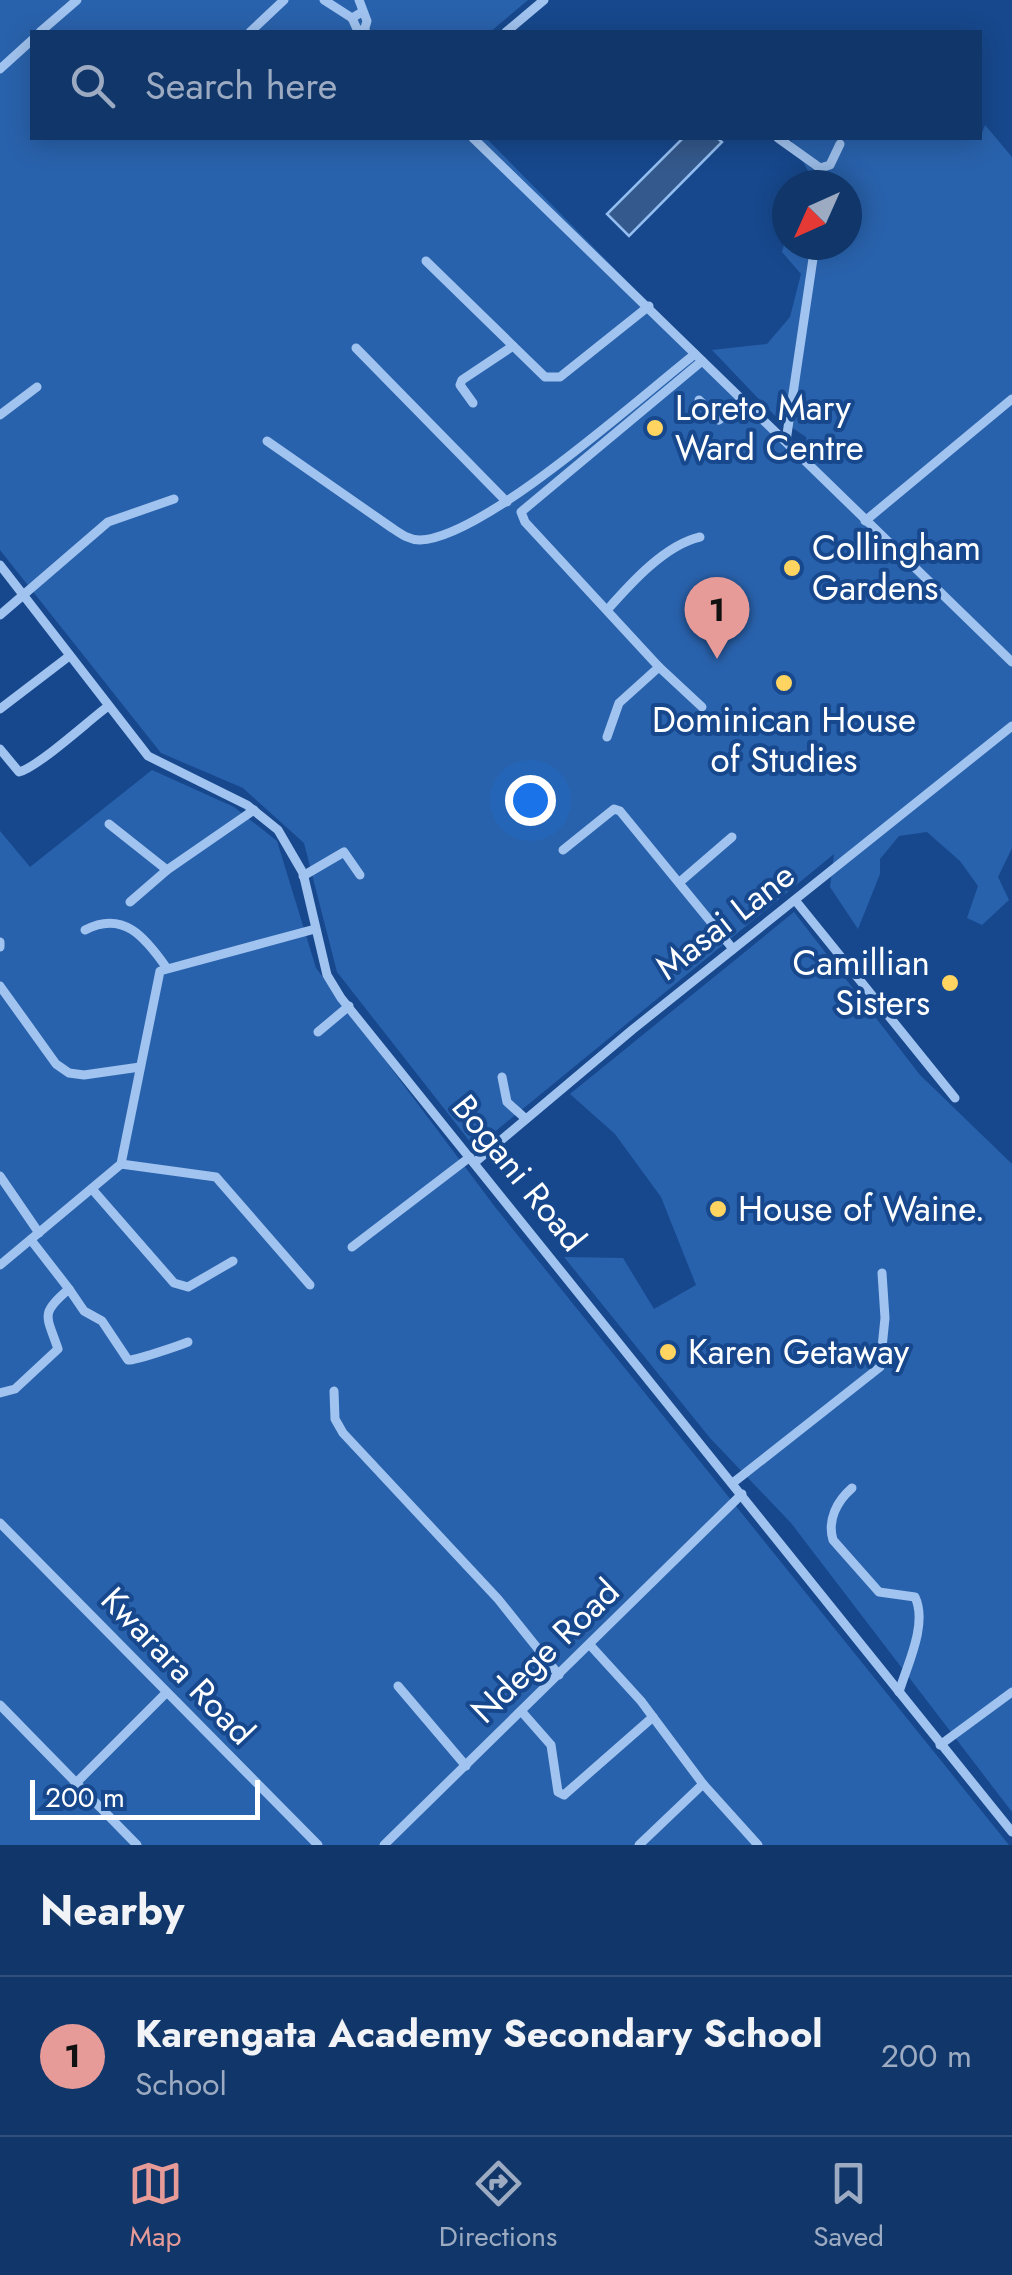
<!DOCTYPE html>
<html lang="en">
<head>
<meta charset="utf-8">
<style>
  :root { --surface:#11366a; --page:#1a3e70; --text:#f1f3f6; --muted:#9cabc1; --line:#30507e; --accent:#e69b98 }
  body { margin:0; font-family:Jost,sans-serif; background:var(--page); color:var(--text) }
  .compass { position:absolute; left:772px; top:170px; width:90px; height:90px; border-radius:50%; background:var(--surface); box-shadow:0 5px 25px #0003; rotate:225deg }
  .scale { position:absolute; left:30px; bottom:25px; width:230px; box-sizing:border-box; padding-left:10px; border:5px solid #fff; border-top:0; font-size:28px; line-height:35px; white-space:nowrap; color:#fff; -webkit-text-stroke:8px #17488d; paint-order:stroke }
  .you { position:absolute; left:530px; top:800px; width:35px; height:35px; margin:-25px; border:8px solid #fff; border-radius:50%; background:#1a73e8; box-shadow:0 0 0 15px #1a73e833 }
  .badge { display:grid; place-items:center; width:65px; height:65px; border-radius:50%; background:var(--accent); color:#111; font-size:32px; font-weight:700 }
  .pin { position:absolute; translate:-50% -82px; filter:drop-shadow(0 2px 5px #0008) }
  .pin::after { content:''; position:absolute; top:52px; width:35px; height:30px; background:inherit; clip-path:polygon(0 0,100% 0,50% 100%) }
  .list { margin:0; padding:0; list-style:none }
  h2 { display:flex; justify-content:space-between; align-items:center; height:130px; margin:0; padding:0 40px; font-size:42px }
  h2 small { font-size:32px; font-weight:400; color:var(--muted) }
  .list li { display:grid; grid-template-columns:65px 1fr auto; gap:30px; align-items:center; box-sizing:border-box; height:160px; padding:0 40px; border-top:2px solid var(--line) }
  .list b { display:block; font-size:38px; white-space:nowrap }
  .list p { margin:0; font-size:32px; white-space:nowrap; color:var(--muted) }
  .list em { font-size:32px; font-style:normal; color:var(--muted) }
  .icon { flex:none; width:55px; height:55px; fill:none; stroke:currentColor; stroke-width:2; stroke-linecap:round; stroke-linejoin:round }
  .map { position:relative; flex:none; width:1012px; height:1845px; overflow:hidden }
  .search { position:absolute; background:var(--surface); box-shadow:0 5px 25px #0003; left:30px; right:30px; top:30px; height:110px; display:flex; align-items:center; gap:25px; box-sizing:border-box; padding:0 35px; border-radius:0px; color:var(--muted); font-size:38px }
  .sheet { height:290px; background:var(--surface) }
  nav { display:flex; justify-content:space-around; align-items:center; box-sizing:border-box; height:140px; border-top:2px solid var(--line); background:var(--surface); font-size:28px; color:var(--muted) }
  nav a { display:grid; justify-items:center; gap:5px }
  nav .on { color:var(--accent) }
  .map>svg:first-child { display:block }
  .green { fill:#2962ac }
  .water { fill:#34598c; stroke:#94bef2; stroke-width:2.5 }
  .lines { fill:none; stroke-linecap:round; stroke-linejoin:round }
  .minor { stroke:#a1c3ef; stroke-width:9 }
  .poi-dot { fill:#ffd460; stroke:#17488d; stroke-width:4 }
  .labels { text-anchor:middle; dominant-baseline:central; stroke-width:8; stroke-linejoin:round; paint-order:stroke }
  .poi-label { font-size:35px; fill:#fff; stroke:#17488d; text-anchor:start }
  .street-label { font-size:35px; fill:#fff; stroke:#17488d }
</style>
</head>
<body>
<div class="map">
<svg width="1012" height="1845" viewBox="0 0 1012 1845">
  <rect width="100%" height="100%" fill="#17488d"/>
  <g class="green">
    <path d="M0 0H528L490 32H32V138H486L808 465 806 437 776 417 712 350 767 344 790 317 801 274 782 252 787 234V245H847V185H803L808 171 790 138H980L985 125 1012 157V848L998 877 1009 900 982 925 967 918 978 886 960 861 927 832 899 836 880 859V874L858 929 830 887 834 854 475 1148 337 972 304 843 243 788 161 753 0 550Z"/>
    <path d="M152 770 234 807 277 841 316 968 495 1207 1009 1845H0V831L30 867Z"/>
    <path d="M794 912 920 1075 1012 1164V1812L791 1523 710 1438 564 1257 623 1258 654 1309 696 1285 661 1197 615 1134 570 1094Z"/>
  </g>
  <path class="water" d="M683 138H717L722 142 629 236 607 214Z"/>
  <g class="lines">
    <g class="minor">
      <path d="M324 0 352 18"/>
      <path d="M359 0 367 21 364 31"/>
      <path d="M362 12 352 18 357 29 366 32"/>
      <path d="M40 32 77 0"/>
      <path d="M250 32 284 0"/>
      <path d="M506 32 544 0"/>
      <path d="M0 69 32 40"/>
      <path d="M473 138 1012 662"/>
      <path d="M778 138 820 168 830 165 840 144"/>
      <path d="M426 261 545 377H560L649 306"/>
      <path d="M356 348 507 502"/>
      <path d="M699 400 719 420 743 401"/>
      <path d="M473 403 460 385 462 380 513 346"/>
      <path d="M0 415 37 387"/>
      <path d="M267 441 392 528C401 534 409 540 420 540 484 538 640 397 695 354"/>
      <path d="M786 441 815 245"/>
      <path d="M865 521 1012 399"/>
      <path d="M0 565 148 756 247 805 278 830 303 873 327 975 341 998 1012 1832"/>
      <path d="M608 609C631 583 665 545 700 537"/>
      <path d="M0 615 108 522 174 499"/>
      <path d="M659 667 702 707"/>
      <path d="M0 709 68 657"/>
      <path d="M607 737 619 703 659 667 525 522 521 512 702 361"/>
      <path d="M0 749 19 772C38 767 87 722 107 707"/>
      <path d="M109 824 167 870"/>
      <path d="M563 850 614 809 620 811 733 949"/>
      <path d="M303 876 344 852 360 875"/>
      <path d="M681 881 732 837"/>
      <path d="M795 900 955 1098"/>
      <path d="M130 902 167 870 254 810"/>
      <path d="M85 930C123 910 145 937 166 967"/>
      <path d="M0 942V947"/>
      <path d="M0 986 56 1064 69 1073 84 1075 140 1067"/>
      <path d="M318 1032 349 1006"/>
      <path d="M502 1077 507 1102 526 1119"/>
      <path d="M474 1163 632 1030 1012 726"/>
      <path d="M121 1164 216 1177 310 1285"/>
      <path d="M0 1176 39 1233"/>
      <path d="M92 1189 174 1283 188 1287 233 1261"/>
      <path d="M352 1247 470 1157"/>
      <path d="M0 1265 121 1164 160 971 315 929"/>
      <path d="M69 1289 84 1311 102 1321 128 1360C134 1361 178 1346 188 1342"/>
      <path d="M334 1391 335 1419 343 1433 498 1599 559 1675"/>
      <path d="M0 1393 15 1389 58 1349C47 1316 39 1314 69 1289L31 1240"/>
      <path d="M734 1482 880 1367 885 1318 882 1273"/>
      <path d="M852 1488C837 1501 827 1520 833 1540L879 1592 915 1597C928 1624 907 1665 899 1692"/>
      <path d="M0 1523 318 1845"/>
      <path d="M590 1645 641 1701 703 1784"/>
      <path d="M398 1686 466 1766"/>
      <path d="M0 1705 137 1845"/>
      <path d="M522 1712 551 1745 558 1792 564 1795 653 1717"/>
      <path d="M940 1745 1012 1692"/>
      <path d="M75 1784 166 1693"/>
      <path d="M384 1845 742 1494"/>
      <path d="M639 1845 703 1784 758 1845"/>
    </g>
  </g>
  <g class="poi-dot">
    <circle cx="655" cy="428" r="10"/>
    <circle cx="792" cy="568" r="10"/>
    <circle cx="784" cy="683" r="10"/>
    <circle cx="950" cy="983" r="10"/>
    <circle cx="718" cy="1209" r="10"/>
    <circle cx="668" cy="1352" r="10"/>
  </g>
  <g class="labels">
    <g class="poi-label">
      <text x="675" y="408">Loreto Mary<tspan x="675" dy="40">Ward Centre</tspan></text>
      <text x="812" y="548">Collingham<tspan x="812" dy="40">Gardens</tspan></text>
      <text x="784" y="720" text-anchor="middle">Dominican House<tspan x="784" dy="40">of Studies</tspan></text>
      <text x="930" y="963" text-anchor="end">Camillian<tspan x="930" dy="40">Sisters</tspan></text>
      <text x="738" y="1209">House of Waine.</text>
      <text x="688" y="1352">Karen Getaway</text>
    </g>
    <g class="street-label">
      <text transform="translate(725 921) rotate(-38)">Masai Lane</text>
      <text transform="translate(519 1173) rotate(51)">Bogani Road</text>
      <text transform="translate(545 1651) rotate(-44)">Ndege Road</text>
      <text transform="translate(178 1666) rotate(46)">Kwarara Road</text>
    </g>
  </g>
</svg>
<svg class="compass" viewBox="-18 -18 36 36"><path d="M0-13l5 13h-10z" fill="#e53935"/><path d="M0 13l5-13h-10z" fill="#9cabc1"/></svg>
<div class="scale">200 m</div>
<div class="you"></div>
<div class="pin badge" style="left:717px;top:659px">1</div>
<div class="search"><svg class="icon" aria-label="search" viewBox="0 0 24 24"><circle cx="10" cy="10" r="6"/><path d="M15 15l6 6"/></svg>Search here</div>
</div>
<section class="sheet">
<h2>Nearby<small></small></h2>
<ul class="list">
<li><span class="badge">1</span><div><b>Karengata Academy Secondary School</b><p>School</p></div><em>200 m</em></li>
</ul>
</section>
<nav>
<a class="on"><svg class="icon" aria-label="map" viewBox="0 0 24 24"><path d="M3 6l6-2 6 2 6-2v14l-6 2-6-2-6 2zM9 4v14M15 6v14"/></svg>Map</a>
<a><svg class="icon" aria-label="directions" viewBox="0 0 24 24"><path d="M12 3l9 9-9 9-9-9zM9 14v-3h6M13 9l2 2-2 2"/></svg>Directions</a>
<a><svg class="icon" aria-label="saved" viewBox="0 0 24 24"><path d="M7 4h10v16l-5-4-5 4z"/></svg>Saved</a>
</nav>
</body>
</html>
